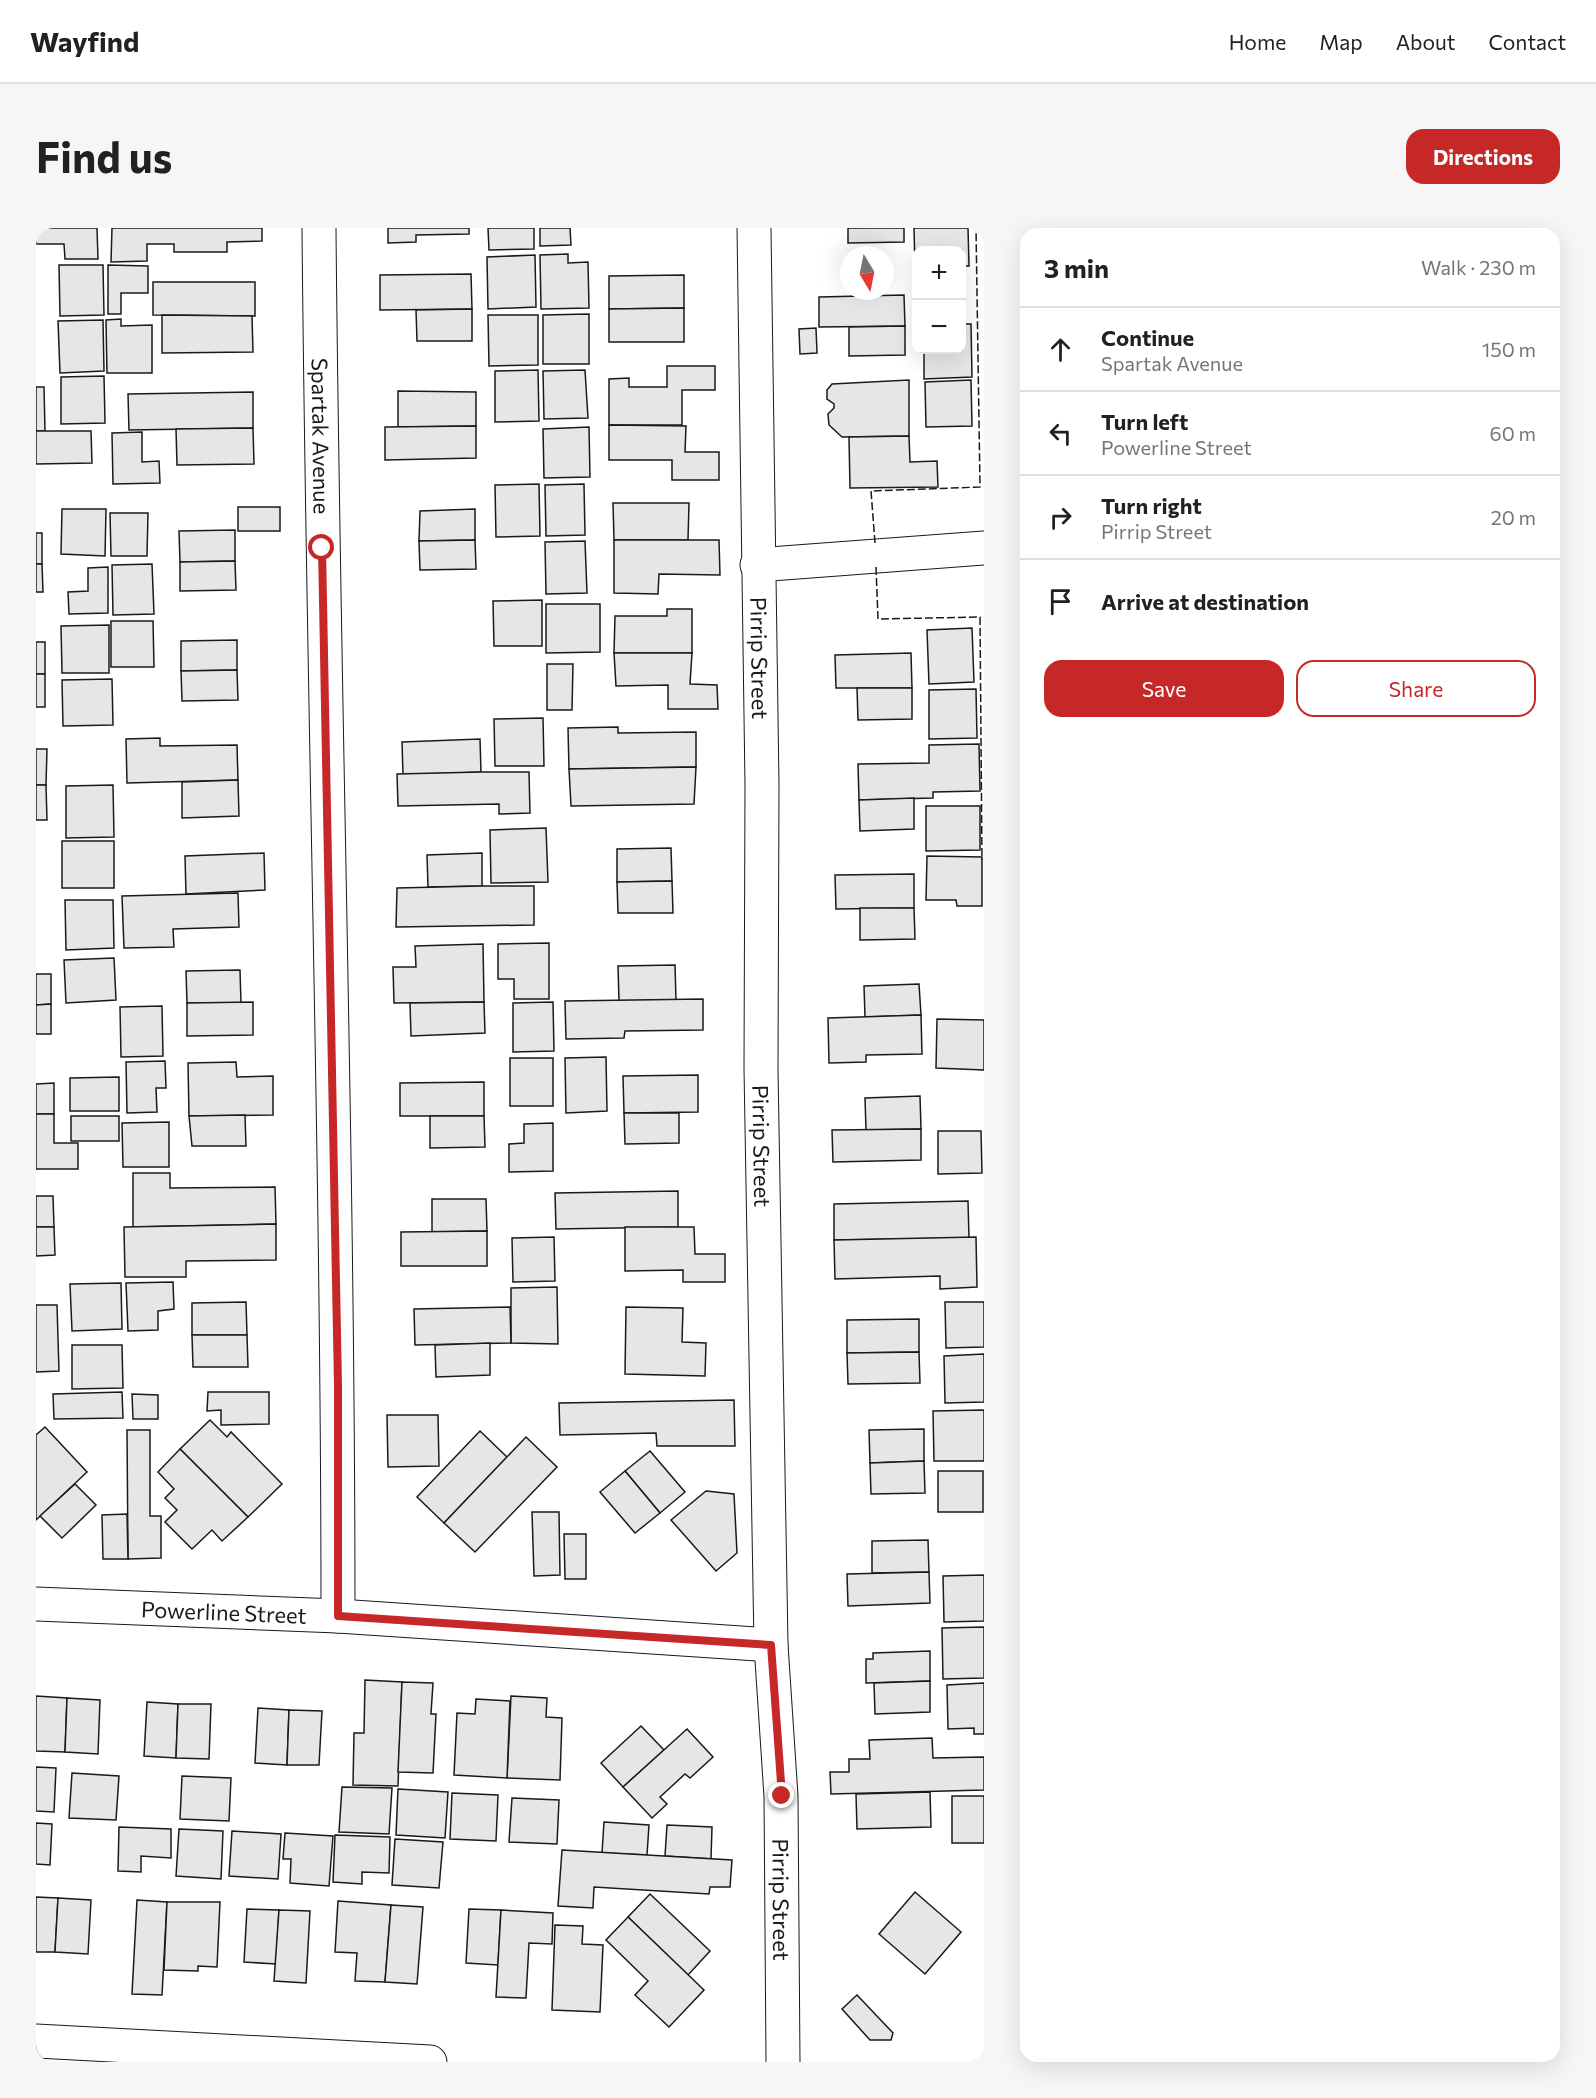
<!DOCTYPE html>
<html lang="en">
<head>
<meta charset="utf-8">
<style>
  :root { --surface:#fff; --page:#f6f6f6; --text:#202124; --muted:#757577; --line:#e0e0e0; --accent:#c62828 }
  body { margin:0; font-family:Commissioner,sans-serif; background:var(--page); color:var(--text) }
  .controls { position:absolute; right:18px; top:18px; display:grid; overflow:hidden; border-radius:12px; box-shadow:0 6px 24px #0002 }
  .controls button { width:54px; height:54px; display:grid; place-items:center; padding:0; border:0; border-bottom:2px solid var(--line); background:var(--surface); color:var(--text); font:30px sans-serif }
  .compass { position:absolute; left:804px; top:18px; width:54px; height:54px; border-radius:50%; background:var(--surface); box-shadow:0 6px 24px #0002; rotate:170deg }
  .stop { position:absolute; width:18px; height:18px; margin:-14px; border:4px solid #c62828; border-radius:50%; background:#fff }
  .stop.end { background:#c62828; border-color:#fff; box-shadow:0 2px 6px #0008 }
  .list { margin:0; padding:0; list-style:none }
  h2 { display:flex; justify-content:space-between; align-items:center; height:78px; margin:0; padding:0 24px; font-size:26px }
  h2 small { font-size:20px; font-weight:400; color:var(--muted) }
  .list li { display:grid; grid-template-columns:39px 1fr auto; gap:18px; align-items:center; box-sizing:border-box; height:84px; padding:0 24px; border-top:2px solid var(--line) }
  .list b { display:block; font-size:22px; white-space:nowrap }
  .list p { margin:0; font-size:20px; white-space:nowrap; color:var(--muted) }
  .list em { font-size:20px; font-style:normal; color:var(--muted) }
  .actions { display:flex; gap:12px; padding:18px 24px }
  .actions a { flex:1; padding:14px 0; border:2px solid var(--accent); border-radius:18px; text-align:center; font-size:21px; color:var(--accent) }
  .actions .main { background:var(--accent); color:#fff }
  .icon { flex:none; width:33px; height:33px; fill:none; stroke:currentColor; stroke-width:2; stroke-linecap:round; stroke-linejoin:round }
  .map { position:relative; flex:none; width:948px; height:1834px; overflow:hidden; border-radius:18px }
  header { display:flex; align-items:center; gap:36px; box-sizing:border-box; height:84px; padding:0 30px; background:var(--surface); border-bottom:2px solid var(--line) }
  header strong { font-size:28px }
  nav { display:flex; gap:33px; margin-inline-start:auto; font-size:21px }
  .intro { display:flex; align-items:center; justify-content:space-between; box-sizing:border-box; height:144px; padding:0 36px }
  h1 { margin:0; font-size:42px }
  .button { padding:15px 27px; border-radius:18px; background:var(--accent); color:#fff; font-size:21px; font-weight:700 }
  main { display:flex; gap:36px; padding:0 36px }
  aside { flex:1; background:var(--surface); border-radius:18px; box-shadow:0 6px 24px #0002 }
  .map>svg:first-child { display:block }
  .building { fill:#e6e6e6; stroke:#1a1a1a; stroke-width:1.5 }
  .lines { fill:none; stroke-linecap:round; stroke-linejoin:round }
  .minor-casing { stroke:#1a1a1a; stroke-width:35 }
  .minor { stroke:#fff; stroke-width:33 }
  .fence { stroke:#1a1a1a; stroke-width:1.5; stroke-dasharray:8 3; stroke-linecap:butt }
  .route { stroke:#c62828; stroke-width:8 }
  .labels { text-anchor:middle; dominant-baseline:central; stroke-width:4.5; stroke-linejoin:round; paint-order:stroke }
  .street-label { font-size:22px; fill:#1a1a1a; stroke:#fff }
</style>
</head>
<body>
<header>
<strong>Wayfind</strong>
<nav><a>Home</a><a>Map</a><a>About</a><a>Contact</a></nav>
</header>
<div class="intro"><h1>Find us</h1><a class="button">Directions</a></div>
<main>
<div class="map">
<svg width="948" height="1834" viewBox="0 0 948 1834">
  <rect width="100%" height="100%" fill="#fff"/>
  <g class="building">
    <path d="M0 0H61L62 31H29L28 16H0Z"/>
    <path d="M76 0H226V13L191 14V24H138V16H111V33L75 34Z"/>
    <path d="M352 0H433V6L380 7V14L352 15Z"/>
    <path d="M452 0H498V21L453 22Z"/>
    <path d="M504 0H534L535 17 504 18Z"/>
    <path d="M812 0H868V14L812 15Z"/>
    <path d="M878 0H932L933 38H926V22H880L879 39Z"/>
    <path d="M532 26V35L552 34 553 80 505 81 504 27Z"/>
    <path d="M499 27 500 79 452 81 451 29Z"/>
    <path d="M23 37H67L68 87 24 88Z"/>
    <path d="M72 37 112 38V65H85V86H72Z"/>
    <path d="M435 46 436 81 344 82V47Z"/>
    <path d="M648 47V80L573 81V48Z"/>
    <path d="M117 54H219V88L117 87Z"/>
    <path d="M868 67 869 98 783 99V69Z"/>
    <path d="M648 80V114H573V81Z"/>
    <path d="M436 81V113H381L380 82Z"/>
    <path d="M553 86V136H507V87Z"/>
    <path d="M126 87 216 88 217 124 126 125Z"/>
    <path d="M452 87H502V137L453 138Z"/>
    <path d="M85 91V98L116 97V145H71L70 92Z"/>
    <path d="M67 92 68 143 24 145 22 93Z"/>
    <path d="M926 96H935L936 149 888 151V122H926Z"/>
    <path d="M869 98V127L813 128V99Z"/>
    <path d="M780 100 781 125 764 126 763 101Z"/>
    <path d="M631 138H679V162H646V197H573V151L593 150V159H631Z"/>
    <path d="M502 142 503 193 459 194V143Z"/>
    <path d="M549 142 552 190 508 191 507 143Z"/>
    <path d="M68 148 69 195 25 196V149Z"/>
    <path d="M873 152V208L806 209 793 197 792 186 798 180V176L791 171V162L796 156Z"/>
    <path d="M935 152 936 198 890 199 889 154Z"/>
    <path d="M0 159H8L9 203H0Z"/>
    <path d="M362 163 440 164V198L362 199Z"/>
    <path d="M217 164V200L93 202 92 166Z"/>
    <path d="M573 197 650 198 649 224H683V252H636V232H573Z"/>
    <path d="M440 198V230L349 232V199Z"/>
    <path d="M553 199 554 249 508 250 507 201Z"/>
    <path d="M217 200 218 236 141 237 140 201Z"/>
    <path d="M0 203H55L56 235 0 236Z"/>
    <path d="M106 204V234L123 233 124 255 77 256 76 205Z"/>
    <path d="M873 208 874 234 901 233 902 259 814 260 813 209Z"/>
    <path d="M503 256 504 308 460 309 459 257Z"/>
    <path d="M548 256 549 307 510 308 509 257Z"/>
    <path d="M577 275H653L652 312H578Z"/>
    <rect x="202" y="279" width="42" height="24"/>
    <path d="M26 281H70L69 328 25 326Z"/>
    <path d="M439 281V312L383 313 384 283Z"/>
    <path d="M74 285H112L111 328H75Z"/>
    <path d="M199 302V333L144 334 143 303Z"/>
    <rect x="0" y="305" width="6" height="31"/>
    <path d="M439 312 440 341 384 342 383 313Z"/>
    <path d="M578 312H683L684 347 623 346 622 366 578 365Z"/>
    <path d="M549 313 551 365 510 366 509 314Z"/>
    <path d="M199 333 200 362 144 363V334Z"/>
    <path d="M0 336H6L7 364H0Z"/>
    <path d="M116 336 118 386 77 387 76 337Z"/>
    <path d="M72 339V385L33 386 32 364 52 363V340Z"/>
    <path d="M506 372V418H458L457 373Z"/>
    <path d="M510 376H564V424L510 425Z"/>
    <path d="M631 381H656V425H578L579 388H631Z"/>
    <path d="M75 393H117L118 439H75Z"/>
    <path d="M73 397V445H26L25 398Z"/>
    <path d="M936 400 938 454 893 456 891 402Z"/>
    <path d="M201 412V442L145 443V413Z"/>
    <rect x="0" y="414" width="9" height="32"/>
    <path d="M578 425H656L654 456 681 457 682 481H632V457L580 458Z"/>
    <path d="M875 425 876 460H800L799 427Z"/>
    <path d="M511 436H537L536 482H511Z"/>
    <path d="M201 442 202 472 146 473 145 443Z"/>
    <rect x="0" y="446" width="9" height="33"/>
    <path d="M76 451 77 497 27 498 26 452Z"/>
    <path d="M821 460H876V491L822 492Z"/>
    <path d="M940 461 941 510 893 511V462Z"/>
    <path d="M507 490 508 538H459L458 491Z"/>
    <path d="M582 499V505L660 504V539L533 541 532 500Z"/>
    <path d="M124 510V518L201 517 202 552 91 555 90 511Z"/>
    <path d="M444 511 445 544 367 547 366 514Z"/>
    <path d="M943 516 944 563 897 564V570L823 572 822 536 893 535V517Z"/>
    <path d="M0 521H11L10 557H0Z"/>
    <path d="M660 539 658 576 535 578 533 541Z"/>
    <path d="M445 544H493L494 585 463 586V576L362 578 361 546Z"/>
    <path d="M202 552 203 588 146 590V554Z"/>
    <path d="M0 557H10L11 592H0Z"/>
    <path d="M77 557 78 609 30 610V558Z"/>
    <path d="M878 570V601L824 603 823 572Z"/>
    <path d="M890 578H944V622L890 623Z"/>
    <path d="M510 600 512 654 455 655 454 602Z"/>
    <rect x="26" y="613" width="52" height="47"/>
    <path d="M635 620 636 653 581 654V621Z"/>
    <path d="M228 625 229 662 150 666 149 628Z"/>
    <path d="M446 625V658L392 659 391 627Z"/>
    <path d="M891 628 946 629V678H921L920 672H890Z"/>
    <path d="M878 646V680L800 681 799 647Z"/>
    <path d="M636 653 637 685H582L581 654Z"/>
    <path d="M446 658H498V697L360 699 361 660Z"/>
    <path d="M202 665 203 699 137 701 138 719 88 720 86 668Z"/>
    <path d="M29 672H77L78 720 30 722Z"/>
    <path d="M824 680H878L879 711 824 712Z"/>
    <path d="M513 715V771H478V751H462V716Z"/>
    <path d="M447 716 448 774 358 775 357 739H380L379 718Z"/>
    <path d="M78 730 80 772 30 775 28 732Z"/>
    <path d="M639 737 640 772 583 773 582 738Z"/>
    <path d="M204 742 205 775H151L150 743Z"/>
    <path d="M0 746H15V776L0 777Z"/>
    <path d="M883 756 885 787 829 789 828 758Z"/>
    <path d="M667 771V802L589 803 588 810 530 811 529 773Z"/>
    <path d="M217 774V807L151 808V775Z"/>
    <path d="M448 774 449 805 375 808 374 775Z"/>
    <path d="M517 774 518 823 477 824V775Z"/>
    <path d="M15 776V806H0V777Z"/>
    <path d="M126 778 127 828 85 829 84 779Z"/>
    <path d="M885 787 886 826 830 827V834L793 835 792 790Z"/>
    <path d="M901 791 948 792V842L900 840Z"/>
    <path d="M570 829 571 883 530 885 529 830Z"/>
    <rect x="474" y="830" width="43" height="48"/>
    <path d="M129 833 130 860H120L121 884 91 885 90 834Z"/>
    <path d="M200 834 201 849 237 848V887L153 888 152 835Z"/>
    <path d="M662 847V884L588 885 587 848Z"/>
    <path d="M83 849V883H34V850Z"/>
    <path d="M448 854V888H364V855Z"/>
    <path d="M18 855V886H0V856Z"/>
    <path d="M884 868 885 901 830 902 829 870Z"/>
    <path d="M588 885H643V915L589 916Z"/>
    <path d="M0 886H18V915H42V941H0Z"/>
    <path d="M209 887 210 918H156L153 888Z"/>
    <rect x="35" y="888" width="48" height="25"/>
    <path d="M394 888H448L449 919 394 920Z"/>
    <path d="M133 894V939H87L86 895Z"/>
    <path d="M517 895V943L473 944V916L488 915V896Z"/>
    <path d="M885 901V932L797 934 796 902Z"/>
    <path d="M902 903H945L946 945 902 946Z"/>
    <path d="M97 945H134V960L239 959 240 996 97 999Z"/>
    <path d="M642 963V999L520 1001 519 965Z"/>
    <path d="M0 968H17L18 999H0Z"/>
    <path d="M396 971H450L451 1003 396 1004Z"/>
    <path d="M932 973 933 1010 798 1012V976Z"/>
    <path d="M240 996V1032L150 1033V1049H89L88 999Z"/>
    <path d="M0 999H18L19 1027 0 1028Z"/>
    <path d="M589 999H658L659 1026H689V1054H647V1042L589 1043Z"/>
    <path d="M451 1003V1038H365V1004Z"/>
    <path d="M518 1009 519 1053 477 1054 476 1010Z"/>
    <path d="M940 1009 941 1059 904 1061V1048L799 1051 798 1012Z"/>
    <path d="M137 1054 138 1081 122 1083V1102L92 1103 90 1055Z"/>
    <path d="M85 1055 86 1101 36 1103 34 1056Z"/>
    <path d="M521 1059 522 1116 475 1115V1060Z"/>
    <path d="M210 1074 211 1107H156V1075Z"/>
    <path d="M909 1074H948V1119L910 1120Z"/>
    <path d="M0 1077H21L23 1143 0 1144Z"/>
    <path d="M474 1079 475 1115 379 1117 378 1081Z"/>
    <path d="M590 1079 647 1080 646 1114 670 1115 669 1148 589 1146Z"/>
    <path d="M883 1091V1124L811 1125V1092Z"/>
    <path d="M156 1107H211L212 1139H157Z"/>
    <path d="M454 1115V1147L400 1149 399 1117Z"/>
    <path d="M36 1117H86L87 1160 36 1161Z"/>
    <path d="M883 1124 884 1155 812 1156 811 1125Z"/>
    <path d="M948 1126V1174L909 1175 908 1128Z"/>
    <path d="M86 1164 87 1190 18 1191 17 1166Z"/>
    <path d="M172 1164H233V1196L185 1197V1182L171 1183Z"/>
    <path d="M96 1166 122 1167V1191H97Z"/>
    <path d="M698 1172 699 1218H621L620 1205 524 1207 523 1175Z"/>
    <path d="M948 1182V1233H898L897 1183Z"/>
    <path d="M351 1187H402L403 1238 352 1239Z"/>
    <path d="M174 1192 191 1209 195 1204 246 1256 212 1289 144 1221Z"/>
    <path d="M9 1199 51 1244 0 1292V1207Z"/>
    <path d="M888 1201V1233L834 1235 833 1202Z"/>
    <path d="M91 1202H114V1288H125V1330L92 1331Z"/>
    <path d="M444 1203 471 1229 408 1295 381 1269Z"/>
    <path d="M490 1209 521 1239 439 1324 408 1295Z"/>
    <path d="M144 1221 212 1289 186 1313 176 1302 156 1321 129 1294 141 1282 129 1270 138 1261 122 1244Z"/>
    <path d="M614 1223 649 1264 624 1285 589 1243Z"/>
    <path d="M888 1233 889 1265 835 1266 834 1235Z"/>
    <path d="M589 1243 624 1285 599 1305 564 1264Z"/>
    <rect x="902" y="1243" width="45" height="41"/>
    <path d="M39 1256 60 1277 26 1310 4 1288Z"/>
    <path d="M670 1263 698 1266 701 1325 680 1343 635 1292Z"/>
    <path d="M496 1284H523L524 1347 498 1348Z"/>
    <path d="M91 1286 92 1331H67L66 1287Z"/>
    <path d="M528 1306H550V1351H529Z"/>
    <path d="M892 1312 893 1344 836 1345V1313Z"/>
    <path d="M893 1344 894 1375 812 1378 811 1346Z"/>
    <path d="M948 1347V1393L908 1394 907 1348Z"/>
    <path d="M948 1399V1450L907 1451 906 1400Z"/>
    <path d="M894 1423V1453L830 1455V1431H837V1425Z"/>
    <path d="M329 1452 366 1454 362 1558 317 1557 318 1505H328Z"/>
    <path d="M894 1453V1484L839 1486 838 1455Z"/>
    <path d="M366 1454 397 1455 395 1486H400L397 1545 362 1544Z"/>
    <path d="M948 1455V1506H938V1500L912 1501 911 1457Z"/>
    <path d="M0 1468 31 1470 29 1524 0 1523Z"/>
    <path d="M475 1468 511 1470 510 1489 526 1490 524 1552 471 1550Z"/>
    <path d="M31 1470 64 1472 62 1526 29 1524Z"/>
    <path d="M440 1471 474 1473 471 1550 418 1547 421 1485 439 1486Z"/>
    <path d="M111 1474 142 1476 140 1530 108 1528Z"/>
    <path d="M142 1476H175L173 1531 140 1530Z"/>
    <path d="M222 1480 253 1482 251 1537 219 1535Z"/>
    <path d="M253 1482 286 1483 283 1537H251Z"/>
    <path d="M605 1498 628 1522 587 1559 565 1535Z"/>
    <path d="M651 1501 677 1529 654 1550 649 1546 624 1569 631 1576 616 1590 587 1559Z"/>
    <path d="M896 1510 897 1530 948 1529V1562L795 1566 794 1544H813V1531H834L833 1512Z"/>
    <path d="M0 1539 20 1540 18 1584 0 1583Z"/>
    <path d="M36 1545 83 1548 80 1592 33 1590Z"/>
    <path d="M146 1548 195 1550 193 1593 144 1591Z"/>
    <path d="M306 1559 356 1560 353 1606 303 1604Z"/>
    <path d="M362 1561 412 1564 409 1610 360 1607Z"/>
    <path d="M894 1564 895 1599 821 1601 820 1566Z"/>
    <path d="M416 1565 462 1567 460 1613 414 1611Z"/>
    <rect x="916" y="1568" width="32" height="47"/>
    <path d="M476 1570 523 1572 521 1616 473 1614Z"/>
    <path d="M568 1594 613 1597 611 1627 566 1625Z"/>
    <path d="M0 1595 16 1596 14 1637 0 1636Z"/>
    <path d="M631 1597 676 1599 675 1631 629 1628Z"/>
    <path d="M83 1599 135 1601V1630L105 1628V1644L82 1643Z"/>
    <path d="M143 1601 187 1603 185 1651 140 1648Z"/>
    <path d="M196 1603 245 1606 242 1651 193 1648Z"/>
    <path d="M249 1605 297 1608 293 1658 254 1655 255 1631H247Z"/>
    <path d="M299 1607 354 1609 353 1645 326 1644V1656L297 1654Z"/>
    <path d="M359 1611 407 1614 403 1660 356 1657Z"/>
    <path d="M526 1622 696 1632 694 1659H674L673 1666 558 1659 557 1680 522 1678Z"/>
    <path d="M879 1664 925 1704 889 1746 843 1706Z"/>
    <path d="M614 1666 674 1723 652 1747 592 1689Z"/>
    <path d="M0 1669 22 1670 19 1724H0Z"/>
    <path d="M22 1670 55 1672 52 1726 19 1724Z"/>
    <path d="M101 1672 131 1674 126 1767 96 1766Z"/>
    <path d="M302 1673 355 1677 349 1754 319 1753 321 1725 299 1724Z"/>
    <path d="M131 1674H184L181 1739 162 1738V1743L128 1742Z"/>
    <path d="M355 1677 387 1679 381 1756 349 1754Z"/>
    <path d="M211 1681 243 1682 240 1736 208 1734Z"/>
    <path d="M433 1681 465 1682 462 1737 430 1735Z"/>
    <path d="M243 1682 274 1683 270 1755 238 1753Z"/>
    <path d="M465 1682 517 1685 516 1716 493 1715 490 1770 460 1769Z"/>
    <path d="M592 1689 668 1762 633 1799 599 1767 612 1753 570 1712Z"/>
    <path d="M519 1697 547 1698 546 1716 567 1717 564 1784 516 1782Z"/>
    <path d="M821 1767 857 1805 855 1812H834L806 1781Z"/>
  </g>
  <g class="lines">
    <g class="minor-casing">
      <g id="minor">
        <path id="s1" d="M283 0C287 463 302 925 302 1388"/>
        <path id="s2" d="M718 0 726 557 725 841 735 1417 745 1568 747 1834"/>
        <path d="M721 337 948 320"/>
        <path id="s3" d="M0 1376 302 1388 735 1417"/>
        <path d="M0 1813 394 1834"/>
      </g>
    </g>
    <use href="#minor" class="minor"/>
    <g class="fence">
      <path d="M839 315 835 263 944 259 940 0"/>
      <path d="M840 339 842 391 944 389 946 632"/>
    </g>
  </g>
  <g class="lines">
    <path class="route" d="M286 320 302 1158V1388L735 1417 746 1568"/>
  </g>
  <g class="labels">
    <g class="street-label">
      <text stroke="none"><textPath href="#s1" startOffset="208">Spartak Avenue</textPath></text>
      <text stroke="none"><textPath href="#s2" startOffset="430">Pirrip Street</textPath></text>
      <text stroke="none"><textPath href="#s2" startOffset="918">Pirrip Street</textPath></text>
      <text stroke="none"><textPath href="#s3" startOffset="188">Powerline Street</textPath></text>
      <text stroke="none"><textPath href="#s2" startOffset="1672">Pirrip Street</textPath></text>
    </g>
  </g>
</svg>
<div class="controls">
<button>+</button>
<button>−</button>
</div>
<svg class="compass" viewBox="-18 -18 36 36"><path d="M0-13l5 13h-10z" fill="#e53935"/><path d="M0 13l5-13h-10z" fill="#757577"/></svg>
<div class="stop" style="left:286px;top:320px"></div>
<div class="stop end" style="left:746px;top:1568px"></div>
</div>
<aside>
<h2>3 min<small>Walk · 230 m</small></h2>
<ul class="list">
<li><svg class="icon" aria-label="ahead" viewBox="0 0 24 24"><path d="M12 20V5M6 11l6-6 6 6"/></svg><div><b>Continue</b><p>Spartak Avenue</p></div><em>150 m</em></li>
<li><svg class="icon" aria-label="left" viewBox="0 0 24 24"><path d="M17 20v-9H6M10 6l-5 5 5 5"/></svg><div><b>Turn left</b><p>Powerline Street</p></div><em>60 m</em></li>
<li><svg class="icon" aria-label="right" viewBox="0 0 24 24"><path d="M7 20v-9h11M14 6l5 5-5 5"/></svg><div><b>Turn right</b><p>Pirrip Street</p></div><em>20 m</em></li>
<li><svg class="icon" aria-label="arrive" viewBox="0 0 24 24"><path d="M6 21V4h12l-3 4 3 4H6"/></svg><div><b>Arrive at destination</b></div></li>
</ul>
<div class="actions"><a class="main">Save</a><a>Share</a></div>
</aside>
</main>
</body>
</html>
